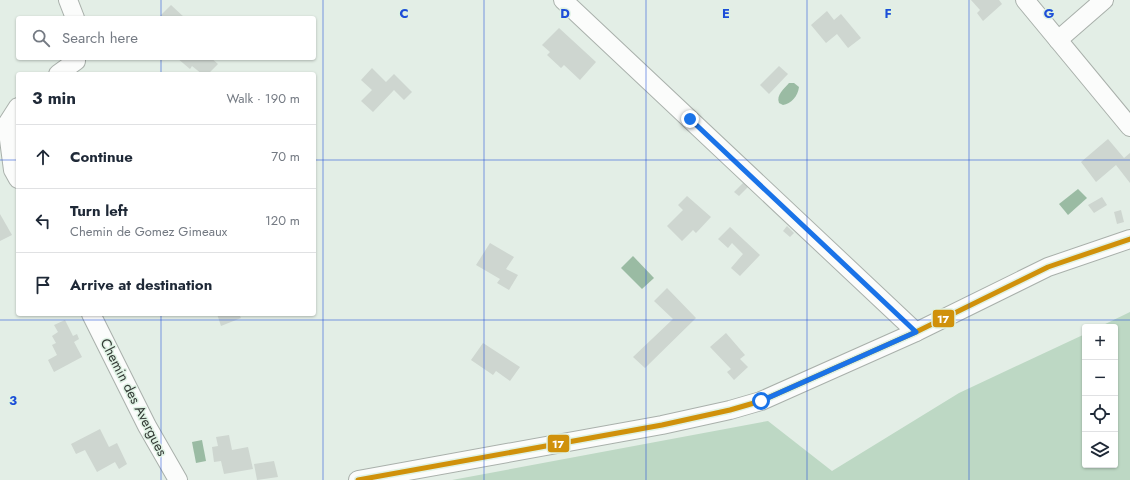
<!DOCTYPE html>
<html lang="en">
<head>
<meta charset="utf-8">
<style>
  :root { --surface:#fff; --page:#f6f6f7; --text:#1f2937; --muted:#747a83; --line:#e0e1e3 }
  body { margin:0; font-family:Jost,sans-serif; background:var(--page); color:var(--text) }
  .controls { position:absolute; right:12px; bottom:12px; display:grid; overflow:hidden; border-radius:4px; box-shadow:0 1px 3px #0004 }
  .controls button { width:36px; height:36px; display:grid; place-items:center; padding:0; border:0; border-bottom:1px solid var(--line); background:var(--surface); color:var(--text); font:20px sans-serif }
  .stop { position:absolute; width:12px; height:12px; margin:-9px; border:3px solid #1a73e8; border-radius:50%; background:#fff }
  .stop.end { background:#1a73e8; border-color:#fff; box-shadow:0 1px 4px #0008 }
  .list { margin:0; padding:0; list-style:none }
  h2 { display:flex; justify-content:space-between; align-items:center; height:52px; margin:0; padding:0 16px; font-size:17px }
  h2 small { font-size:13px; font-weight:400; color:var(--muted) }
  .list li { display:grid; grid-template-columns:26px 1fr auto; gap:12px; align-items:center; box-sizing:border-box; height:64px; padding:0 16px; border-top:1px solid var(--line) }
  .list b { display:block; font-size:15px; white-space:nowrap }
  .list p { margin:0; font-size:13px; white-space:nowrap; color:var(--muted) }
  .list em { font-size:13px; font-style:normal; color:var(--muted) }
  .icon { flex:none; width:22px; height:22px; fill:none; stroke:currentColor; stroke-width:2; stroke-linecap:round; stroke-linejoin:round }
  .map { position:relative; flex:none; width:1130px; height:480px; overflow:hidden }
  .search { position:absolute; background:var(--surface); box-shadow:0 1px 3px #0004; left:16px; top:16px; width:300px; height:44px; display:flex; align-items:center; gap:10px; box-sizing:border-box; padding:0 14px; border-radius:4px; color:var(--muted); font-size:15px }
  .panel { position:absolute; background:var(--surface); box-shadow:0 1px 3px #0004; left:16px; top:72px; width:300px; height:244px; border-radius:4px }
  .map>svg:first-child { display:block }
  .green { fill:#bdd8c4 }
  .water { fill:#9abba3 }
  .building { fill:#ced6d0 }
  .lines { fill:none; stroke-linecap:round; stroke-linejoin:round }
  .street-casing { stroke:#a9b0ab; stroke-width:20 }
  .street { stroke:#fbfcfb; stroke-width:18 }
  .bus-1-casing { stroke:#dff2e4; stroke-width:8 }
  .bus-1 { stroke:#d0910b; stroke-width:5 }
  .route { stroke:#1a73e8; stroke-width:5 }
  .grid { fill:none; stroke:#1d4ed8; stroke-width:1; stroke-opacity:0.55 }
  .labels { text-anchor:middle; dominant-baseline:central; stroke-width:3; stroke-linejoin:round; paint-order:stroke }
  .street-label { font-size:14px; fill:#343b36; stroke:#dff2e4 }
  .grid-label { font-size:13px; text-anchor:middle; font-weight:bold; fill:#1d4ed8; stroke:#dff2e4; stroke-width:3; stroke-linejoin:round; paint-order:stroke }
  .line-badge { stroke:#dff2e4; stroke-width:1.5 }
  .badge-label { font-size:11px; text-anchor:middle; font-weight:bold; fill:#fff }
</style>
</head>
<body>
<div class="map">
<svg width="1130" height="480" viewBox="0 0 1130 480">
  <rect width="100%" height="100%" fill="#e3eee6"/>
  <path class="green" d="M1130 312V480H452L768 421 832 471 959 393 1085 334V465H1115V327H1099Z"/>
  <g class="water">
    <path d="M789 83H794L799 87C798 96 791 104 783 105L779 103C776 95 784 89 789 83Z"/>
    <path d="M1078 189 1087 198 1068 215 1059 204Z"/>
    <path d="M633 256 654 278 642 289 621 268Z"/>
    <path d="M202 440 206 461 196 463 192 442Z"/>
  </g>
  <g class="building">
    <path d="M971 0H999L1002 4 983 21 977 13 980 10Z"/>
    <path d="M171 5 185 18H158Z"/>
    <path d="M827 11 834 20 841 14 861 38 848 48 837 34 826 43 811 25Z"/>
    <path d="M559 28 596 62 580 80 564 65 561 68 547 55 550 52 542 45Z"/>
    <path d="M177 58H211L218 64 208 74H202L192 66 190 69Z"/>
    <path d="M779 66 788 74 769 94 760 85Z"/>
    <path d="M372 68 386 82 394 74 412 92 404 100 394 90 373 112 361 101 372 90 361 80Z"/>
    <path d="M1108 139 1124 158 1130 153V183L1116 165 1096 182 1081 162Z"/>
    <path d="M744 182 749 186 739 196 734 192Z"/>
    <path d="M687 196 711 217 696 233 693 230 682 241 667 226 683 210 678 205Z"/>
    <path d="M1102 197 1107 205 1094 213 1088 205Z"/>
    <path d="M1121 210 1124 222 1117 224 1114 212Z"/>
    <path d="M0 214 12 235 0 241Z"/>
    <path d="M787 226 794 233 790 237 783 231Z"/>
    <path d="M730 227 760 255 740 276 731 268 743 254 732 243 728 248 718 239Z"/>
    <path d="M490 243 514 257 506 269 518 275 509 290 497 283 500 279 476 265Z"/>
    <path d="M667 288 696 318 645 368 633 357 673 319 654 301Z"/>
    <path d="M217 314H239L241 318 221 326Z"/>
    <path d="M65 320 73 336 77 334 79 339 74 342 82 357 54 372 48 360 57 355 52 345 56 343 52 336 58 332 54 325Z"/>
    <path d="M726 333 745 355 740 359 748 367 734 380 727 372 731 369 710 347Z"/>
    <path d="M483 343 520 367 510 381 496 371 493 375 471 360Z"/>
    <path d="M100 429 109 447 117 443 127 464 119 469 115 462 97 472 85 450 76 454 71 444Z"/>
    <path d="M229 435 232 450 248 447 253 469 224 474 221 461 214 462 212 447 218 446 216 437Z"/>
    <path d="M274 461 278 477 257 480 254 464Z"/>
  </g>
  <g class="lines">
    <g class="street-casing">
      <g id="street">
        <path d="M68 0 75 18"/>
        <path d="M563 0 916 332"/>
        <path d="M1025 0 1130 127"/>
        <path d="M1058 40 1104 0"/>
        <path d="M58 74 76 61V58"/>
        <path d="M18 107 7 124 13 170 18 179"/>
        <path d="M91 314 147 426 178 480"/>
        <path d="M358 480 662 425 730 410 761 401 916 332 1048 267 1130 239"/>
      </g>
    </g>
    <use href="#street" class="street"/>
    <g class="bus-1-casing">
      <path id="bus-1" d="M358 480 662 425 730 410 761 401 916 332 1048 267 1130 239"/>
    </g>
    <use href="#bus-1" class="bus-1"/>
  </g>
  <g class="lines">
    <path class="route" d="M690 119 916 332 761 401"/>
  </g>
  <path class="grid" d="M161 0V18M323 0V480M484 0V480M646 0V480M807 0V480M969 0V480M161 58V74M0 160H18M314 160H1130M161 314V480M0 320H1130"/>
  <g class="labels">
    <g class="street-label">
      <text transform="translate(134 397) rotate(63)">Chemin des Avergues</text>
    </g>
  </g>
  <g class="grid-label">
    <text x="404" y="18">C</text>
    <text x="565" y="18">D</text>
    <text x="726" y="18">E</text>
    <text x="888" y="18">F</text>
    <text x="1049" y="18">G</text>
    <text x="13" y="405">3</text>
  </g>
  <g class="line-badge">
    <rect x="932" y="309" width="23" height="19" rx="4" fill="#d0910b"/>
    <rect x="547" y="434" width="23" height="19" rx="4" fill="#d0910b"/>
  </g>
  <g class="badge-label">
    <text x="943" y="323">17</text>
    <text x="558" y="448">17</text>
  </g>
</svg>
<div class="controls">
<button>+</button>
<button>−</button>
<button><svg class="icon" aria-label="locate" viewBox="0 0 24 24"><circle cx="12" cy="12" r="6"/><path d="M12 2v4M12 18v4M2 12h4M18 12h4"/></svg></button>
<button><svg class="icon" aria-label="layers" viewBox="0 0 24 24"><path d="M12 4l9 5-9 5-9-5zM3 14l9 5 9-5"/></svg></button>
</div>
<div class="stop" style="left:761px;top:401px"></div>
<div class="stop end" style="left:690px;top:119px"></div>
<div class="search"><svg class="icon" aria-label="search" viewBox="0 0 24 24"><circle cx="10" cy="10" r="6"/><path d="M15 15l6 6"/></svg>Search here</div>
<section class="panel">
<h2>3 min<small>Walk · 190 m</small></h2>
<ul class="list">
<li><svg class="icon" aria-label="ahead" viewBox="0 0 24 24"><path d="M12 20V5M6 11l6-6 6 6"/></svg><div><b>Continue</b></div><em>70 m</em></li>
<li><svg class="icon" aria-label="left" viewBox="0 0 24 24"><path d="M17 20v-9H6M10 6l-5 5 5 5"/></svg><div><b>Turn left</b><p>Chemin de Gomez Gimeaux</p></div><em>120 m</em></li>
<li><svg class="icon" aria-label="arrive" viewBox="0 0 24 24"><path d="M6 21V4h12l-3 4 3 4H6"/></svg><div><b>Arrive at destination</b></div></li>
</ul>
</section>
</div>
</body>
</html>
